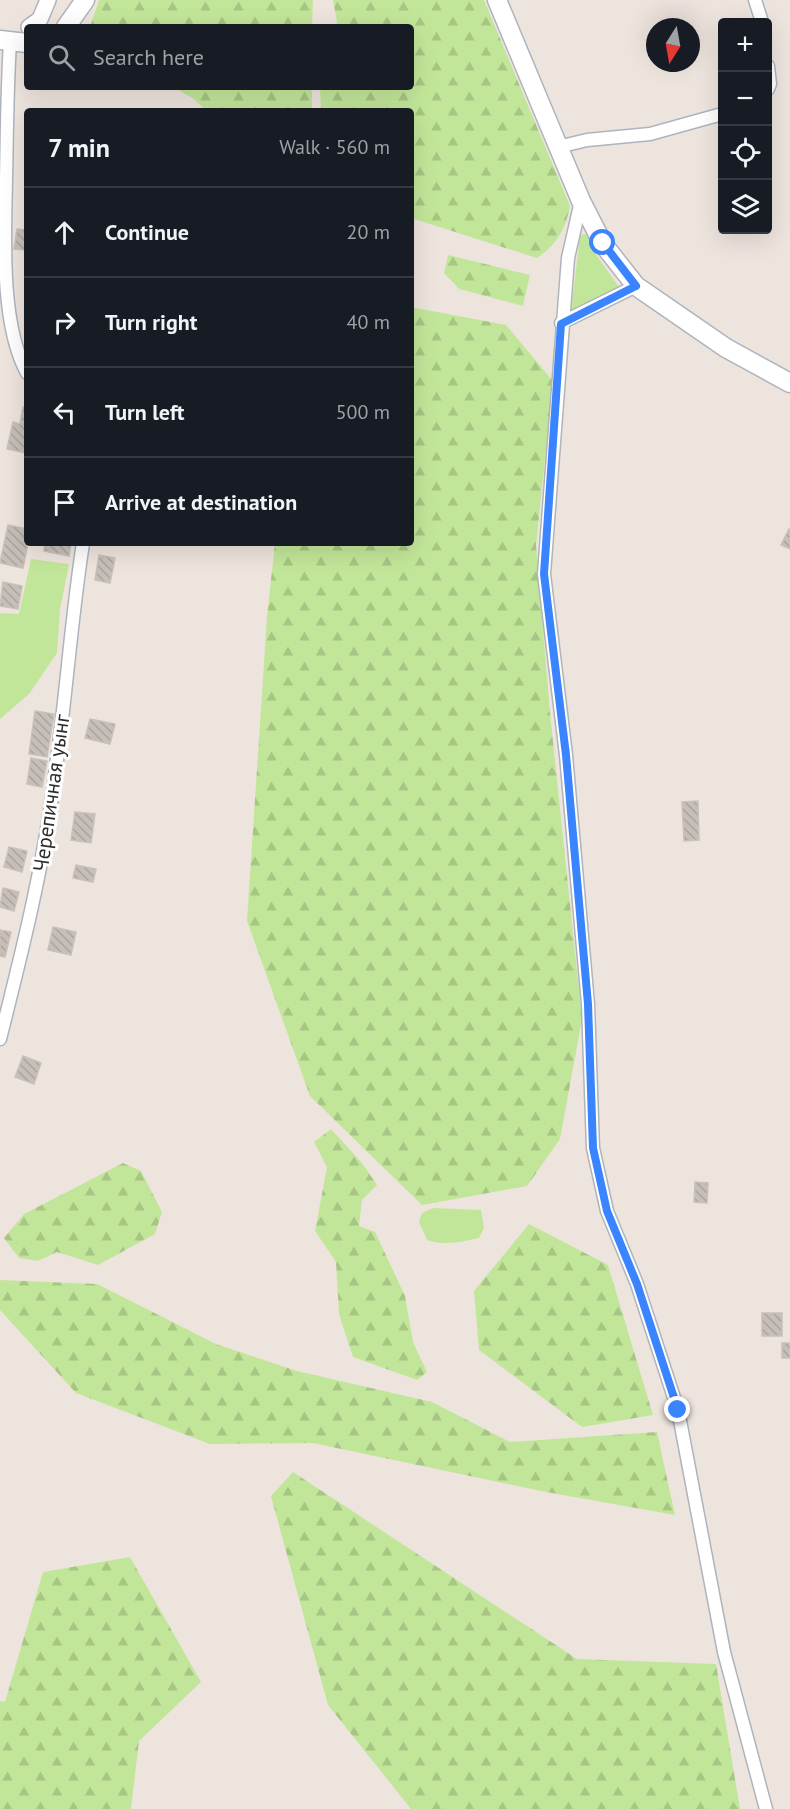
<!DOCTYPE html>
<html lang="en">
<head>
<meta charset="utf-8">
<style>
  :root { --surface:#171b24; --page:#242831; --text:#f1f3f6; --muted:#9ea1a6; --line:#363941 }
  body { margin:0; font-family:"PT Sans",sans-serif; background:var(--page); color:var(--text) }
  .controls { position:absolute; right:18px; top:18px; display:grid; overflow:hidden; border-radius:6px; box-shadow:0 6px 24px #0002 }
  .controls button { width:54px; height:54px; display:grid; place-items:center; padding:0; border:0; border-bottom:2px solid var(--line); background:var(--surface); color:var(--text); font:30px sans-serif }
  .compass { position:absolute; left:646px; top:18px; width:54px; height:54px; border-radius:50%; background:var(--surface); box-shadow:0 6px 24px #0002; rotate:191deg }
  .stop { position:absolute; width:18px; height:18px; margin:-14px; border:4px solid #3a85ff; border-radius:50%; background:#fff }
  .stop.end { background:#3a85ff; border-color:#fff; box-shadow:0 2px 6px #0008 }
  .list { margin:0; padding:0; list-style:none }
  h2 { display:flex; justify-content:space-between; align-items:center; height:78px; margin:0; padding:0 24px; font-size:26px }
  h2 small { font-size:20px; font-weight:400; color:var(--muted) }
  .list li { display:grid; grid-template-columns:39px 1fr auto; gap:18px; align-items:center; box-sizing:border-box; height:90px; padding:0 24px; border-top:2px solid var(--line) }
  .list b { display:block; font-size:22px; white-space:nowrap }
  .list em { font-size:20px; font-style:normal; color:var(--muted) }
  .icon { flex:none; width:33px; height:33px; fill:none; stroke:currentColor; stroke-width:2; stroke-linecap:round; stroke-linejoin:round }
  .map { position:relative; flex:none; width:790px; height:1809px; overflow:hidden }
  .search { position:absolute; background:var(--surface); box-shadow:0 6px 24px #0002; left:24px; top:24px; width:390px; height:66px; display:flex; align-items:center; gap:15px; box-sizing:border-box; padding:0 21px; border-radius:6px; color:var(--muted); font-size:22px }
  .panel { position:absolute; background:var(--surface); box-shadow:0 6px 24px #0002; left:24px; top:108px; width:390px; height:438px; border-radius:6px }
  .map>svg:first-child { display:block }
  .green { fill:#c2e699 }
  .forest { fill:url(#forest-firs) }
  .building { fill:url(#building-back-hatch); stroke:#cac0b7; stroke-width:1.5 }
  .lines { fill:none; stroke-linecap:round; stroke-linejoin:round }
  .minor-casing { stroke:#aeb4bc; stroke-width:15 }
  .tertiary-casing { stroke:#aeb4bc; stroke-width:18 }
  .secondary-casing { stroke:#aeb4bc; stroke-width:21 }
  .minor { stroke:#fff; stroke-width:12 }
  .tertiary { stroke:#fff; stroke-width:15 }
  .secondary { stroke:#fff; stroke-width:18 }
  .route { stroke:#3a85ff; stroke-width:8 }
  .labels { text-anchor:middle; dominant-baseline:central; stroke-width:6; stroke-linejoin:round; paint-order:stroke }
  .street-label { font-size:21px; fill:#2c2c2c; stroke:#fff }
</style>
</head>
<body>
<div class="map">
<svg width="790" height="1809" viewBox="0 0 790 1809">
  <defs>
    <pattern id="forest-firs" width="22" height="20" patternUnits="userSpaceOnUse" patternTransform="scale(1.5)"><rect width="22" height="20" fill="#c2e699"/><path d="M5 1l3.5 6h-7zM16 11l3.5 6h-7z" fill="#a7c584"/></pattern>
    <pattern id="building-back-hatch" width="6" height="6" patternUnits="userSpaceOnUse" patternTransform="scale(1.5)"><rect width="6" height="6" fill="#c6bfb9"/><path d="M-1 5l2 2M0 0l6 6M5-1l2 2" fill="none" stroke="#aaa49f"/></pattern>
  </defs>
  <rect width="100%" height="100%" fill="#eee4de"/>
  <g class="green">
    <path d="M588 234 597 256 619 287 571 312 580 235Z"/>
    <path d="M31 559 69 564 60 609 57 653 29 694 0 719V613L19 614Z"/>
    <path d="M433 1208 481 1210 484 1228 479 1238C461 1242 444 1246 427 1240L419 1222 422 1213Z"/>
  </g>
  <g class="forest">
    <path d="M99 0H313L312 27H90Z"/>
    <path d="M333 0H484L570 206C566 228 557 245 537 258L411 218V111H321L320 87H411V27H335L337 22Z"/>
    <path d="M173 87H312V111H207L194 99Z"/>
    <path d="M448 255 530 275 523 306 459 289 444 273Z"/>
    <path d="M411 307 506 325 553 381 536 545 550 713 582 1019 560 1139 527 1186 422 1205 310 1096 247 921 267 617 275 543H411Z"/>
    <path d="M331 1129 362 1163 377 1185 362 1200 359 1226 375 1232 405 1296 413 1342 427 1372 417 1380 353 1357 339 1314 336 1262 315 1231 327 1167 314 1142Z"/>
    <path d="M123 1163 141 1171 162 1212 155 1234 98 1265 57 1252 38 1261 19 1258 4 1238 24 1214Z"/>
    <path d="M529 1224 608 1265 653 1415 582 1427 479 1350 474 1291Z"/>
    <path d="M0 1280 97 1284 216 1344 297 1371 432 1402 510 1442 657 1432 675 1515 546 1492 313 1443 210 1444 76 1393 0 1310Z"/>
    <path d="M293 1472 577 1659 716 1664 740 1809H411L328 1705 271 1496Z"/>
    <path d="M130 1557 201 1682 139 1741 131 1809H0V1701L5 1702 43 1572Z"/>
  </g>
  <g class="building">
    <path d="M17 229 27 230 25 250 14 249Z"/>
    <path d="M23 407 27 408V453L7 449 13 422 20 424Z"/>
    <path d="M8 525 27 529 28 543 23 568 0 563Z"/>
    <path d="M789 529 790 530V549L781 545Z"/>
    <path d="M45 543H71L69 556 44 551Z"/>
    <path d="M99 555 115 558 110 583 95 580Z"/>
    <path d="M3 582 22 586 18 609 0 606Z"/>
    <path d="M35 711 54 714 47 757 29 754Z"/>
    <path d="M90 719 115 724 110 744 85 738Z"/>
    <path d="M31 758 47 761 42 787 27 784Z"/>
    <path d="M698 801 699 840 684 841 682 802Z"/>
    <path d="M75 812 95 814 91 843 71 840Z"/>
    <path d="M9 847 27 851 22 872 4 867Z"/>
    <path d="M76 865 96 869 93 882 73 878Z"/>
    <path d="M3 888 19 892 14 911 0 907Z"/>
    <path d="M53 927 76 932 71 955 48 950Z"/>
    <path d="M0 930 11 932 5 957 0 956Z"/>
    <path d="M23 1056 41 1063 34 1084 15 1077Z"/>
    <path d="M695 1182 708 1183 707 1203 694 1202Z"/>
    <rect x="762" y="1313" width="20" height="23"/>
    <rect x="782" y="1343" width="8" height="15"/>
  </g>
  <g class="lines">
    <g class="minor-casing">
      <g id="minor">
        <path d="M755 0 762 22"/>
        <path d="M10 43C7 89 7 134 6 180 5 236 0 324 27 373"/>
        <path d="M768 66 770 84 768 89"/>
        <path d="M558 147 587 140 650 134 722 114"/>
        <path d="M581 201 568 258 544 574 566 755 588 1004 593 1148 607 1211 637 1284 678 1410 724 1652 766 1809"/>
        <path d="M561 323 636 286"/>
        <path d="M0 1039C22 952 44 864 55 775 66 698 71 620 83 543"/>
      </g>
    </g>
    <g class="tertiary-casing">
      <path id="tertiary" d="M29 27 40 19 48 0"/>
    </g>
    <g class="secondary-casing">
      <g id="secondary">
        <path d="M497 0 581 201 603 244 636 286 726 348 790 383"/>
        <path d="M66 27 85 0"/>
        <path d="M0 40 27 43"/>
      </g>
    </g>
    <use href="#minor" class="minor"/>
    <use href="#tertiary" class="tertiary"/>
    <use href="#secondary" class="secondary"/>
  </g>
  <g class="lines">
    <path class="route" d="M603 243 636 286 561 324 544 574 566 755 588 1004 593 1148 607 1211 637 1284 678 1410"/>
  </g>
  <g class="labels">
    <g class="street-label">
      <text transform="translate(51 793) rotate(-82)">Черепичная уынг</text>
    </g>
  </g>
</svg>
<div class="controls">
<button>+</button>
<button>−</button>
<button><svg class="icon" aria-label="locate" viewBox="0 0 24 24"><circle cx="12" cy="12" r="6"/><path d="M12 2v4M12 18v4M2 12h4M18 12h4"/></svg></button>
<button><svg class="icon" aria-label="layers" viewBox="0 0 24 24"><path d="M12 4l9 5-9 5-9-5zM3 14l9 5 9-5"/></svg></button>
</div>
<svg class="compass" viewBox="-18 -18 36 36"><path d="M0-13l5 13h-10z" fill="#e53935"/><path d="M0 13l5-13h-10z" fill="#9ea1a6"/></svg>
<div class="stop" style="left:603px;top:243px"></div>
<div class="stop end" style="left:678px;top:1410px"></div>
<div class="search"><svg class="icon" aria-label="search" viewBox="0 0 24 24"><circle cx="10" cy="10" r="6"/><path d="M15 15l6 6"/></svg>Search here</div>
<section class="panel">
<h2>7 min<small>Walk · 560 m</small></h2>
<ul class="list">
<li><svg class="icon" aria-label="ahead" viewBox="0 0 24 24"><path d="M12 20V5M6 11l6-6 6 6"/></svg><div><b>Continue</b></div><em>20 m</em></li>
<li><svg class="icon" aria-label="right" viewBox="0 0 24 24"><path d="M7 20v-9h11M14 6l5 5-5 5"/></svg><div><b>Turn right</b></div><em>40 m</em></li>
<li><svg class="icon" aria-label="left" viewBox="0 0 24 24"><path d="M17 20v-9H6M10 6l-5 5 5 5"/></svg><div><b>Turn left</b></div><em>500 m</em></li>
<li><svg class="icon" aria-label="arrive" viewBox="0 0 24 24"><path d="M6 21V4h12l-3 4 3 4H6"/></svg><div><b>Arrive at destination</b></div></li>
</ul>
</section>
</div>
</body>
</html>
